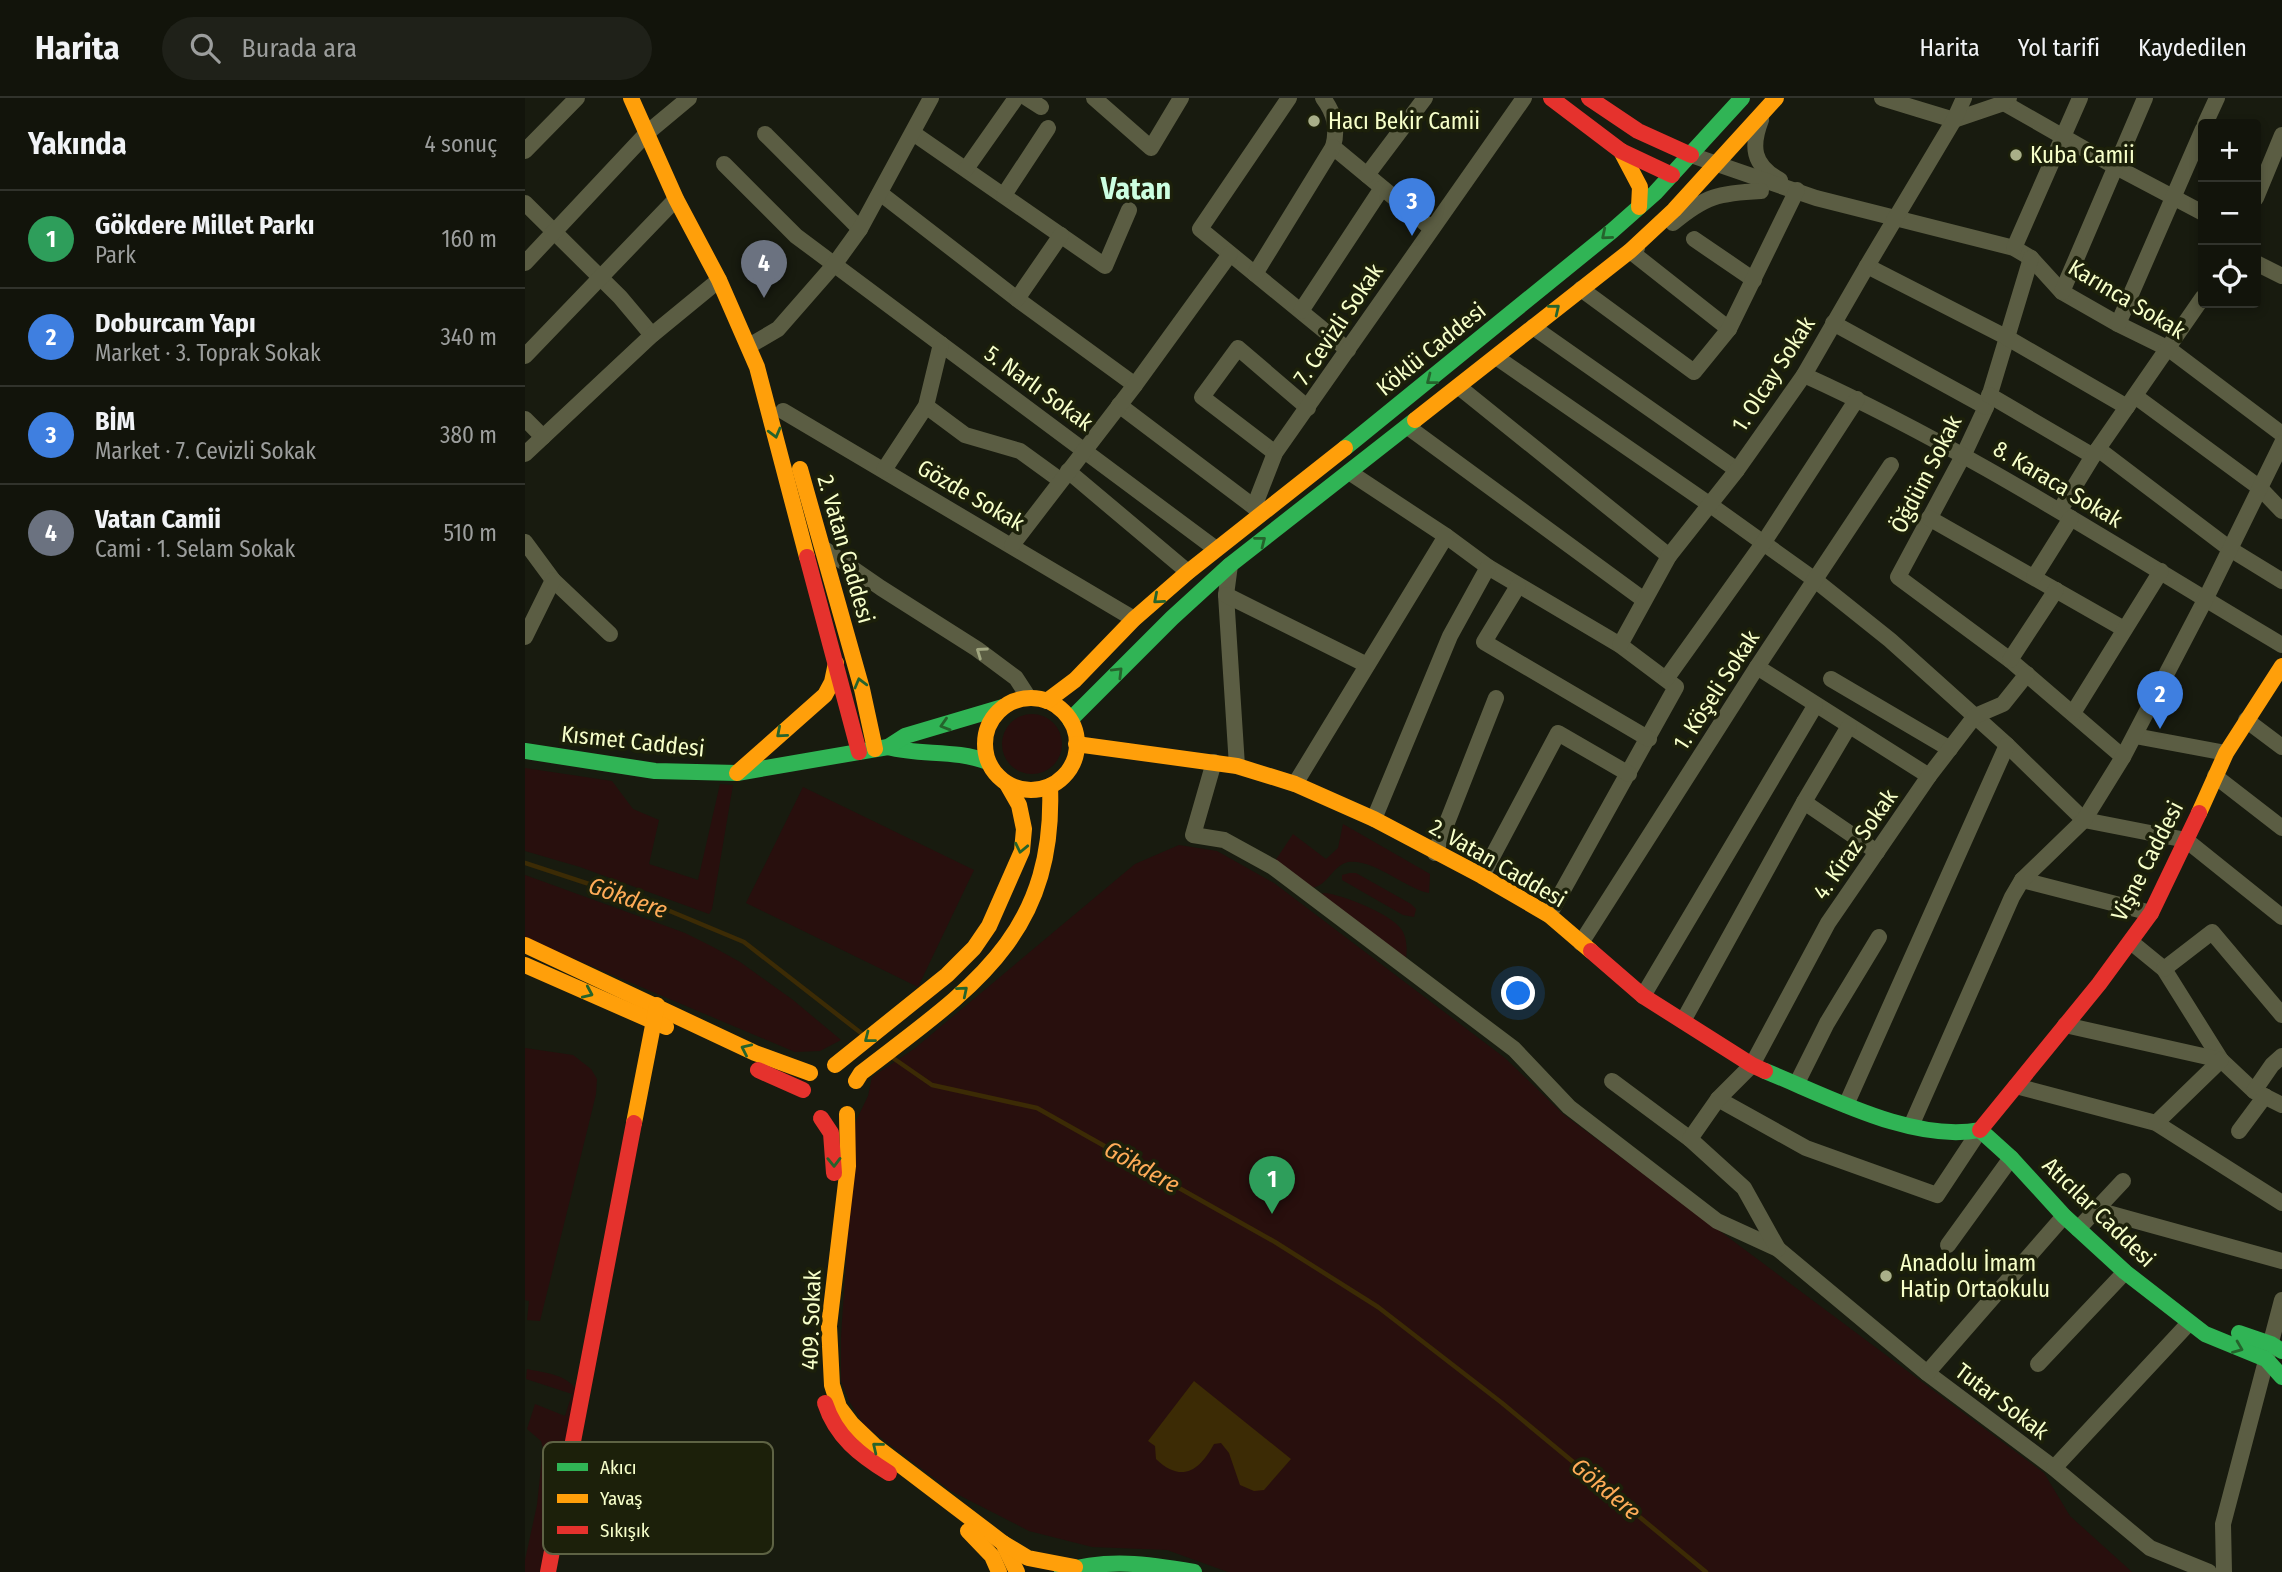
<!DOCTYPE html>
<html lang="tr">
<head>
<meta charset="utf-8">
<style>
  :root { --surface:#12140b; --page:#1f2119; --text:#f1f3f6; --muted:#9c9e9d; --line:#31332c; --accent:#a9af89 }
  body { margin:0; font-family:"Fira Sans Condensed",sans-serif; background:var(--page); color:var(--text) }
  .controls { position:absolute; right:21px; top:21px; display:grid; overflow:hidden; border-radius:7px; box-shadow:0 4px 10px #0003 }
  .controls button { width:63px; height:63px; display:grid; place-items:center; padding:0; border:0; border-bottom:2px solid var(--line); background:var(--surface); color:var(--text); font:35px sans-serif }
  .you { position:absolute; left:994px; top:896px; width:24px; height:24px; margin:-18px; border:5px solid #fff; border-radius:50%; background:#1a73e8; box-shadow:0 0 0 10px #1a73e833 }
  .badge { display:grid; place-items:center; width:46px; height:46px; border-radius:50%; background:var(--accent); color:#fff; font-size:23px; font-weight:700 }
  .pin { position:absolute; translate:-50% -58px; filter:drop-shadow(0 2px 4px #0008) }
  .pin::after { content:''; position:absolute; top:37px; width:24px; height:21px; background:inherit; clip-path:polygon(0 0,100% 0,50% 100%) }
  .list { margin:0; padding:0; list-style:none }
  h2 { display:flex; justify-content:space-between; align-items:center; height:91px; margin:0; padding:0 28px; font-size:30px }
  h2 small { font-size:23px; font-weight:400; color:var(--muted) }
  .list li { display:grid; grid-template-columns:46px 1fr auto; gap:21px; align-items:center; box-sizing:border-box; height:98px; padding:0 28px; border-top:2px solid var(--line) }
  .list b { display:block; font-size:26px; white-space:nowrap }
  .list p { margin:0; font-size:23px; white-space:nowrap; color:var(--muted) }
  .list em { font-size:23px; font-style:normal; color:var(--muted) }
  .icon { flex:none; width:38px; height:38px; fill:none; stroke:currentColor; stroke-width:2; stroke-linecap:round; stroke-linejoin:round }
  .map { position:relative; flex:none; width:1757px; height:1474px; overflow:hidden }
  header { display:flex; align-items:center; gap:42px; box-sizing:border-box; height:98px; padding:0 35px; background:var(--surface); border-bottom:2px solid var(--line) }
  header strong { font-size:33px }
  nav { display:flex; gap:38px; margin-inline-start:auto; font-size:24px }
  .search { width:490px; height:63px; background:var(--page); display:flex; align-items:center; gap:18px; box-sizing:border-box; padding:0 24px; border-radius:38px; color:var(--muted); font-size:26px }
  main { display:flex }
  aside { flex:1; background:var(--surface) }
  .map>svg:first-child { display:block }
  .green { fill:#280f0d }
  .water { fill:#3c2b05 }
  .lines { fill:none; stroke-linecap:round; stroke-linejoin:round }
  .stream { stroke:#3c2b05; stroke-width:4.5 }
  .street { stroke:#5b5d43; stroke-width:16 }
  .fast { stroke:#30b455; stroke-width:16 }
  .slow { stroke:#ff9f0a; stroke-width:16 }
  .jam { stroke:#e5322d; stroke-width:16 }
  .oneway { stroke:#25632c }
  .oneway2 { stroke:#a1a680 }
  .poi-dot { fill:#a9af89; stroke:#1c200a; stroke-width:2.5 }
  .labels { text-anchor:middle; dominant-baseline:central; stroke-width:7; stroke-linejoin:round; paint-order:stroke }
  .poi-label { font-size:23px; fill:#f7ffca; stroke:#1c200a; text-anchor:start }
  .street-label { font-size:23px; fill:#f7ffca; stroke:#1c200a }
  .water-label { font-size:24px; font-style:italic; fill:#ffac58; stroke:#1c200a }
  .district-label { font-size:30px; font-weight:bold; fill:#ccffe1; stroke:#1c200a }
  .key { fill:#1c200a; stroke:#5e6344; stroke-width:2 }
  .key-label { font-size:19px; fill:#f7ffca }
</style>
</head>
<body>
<header>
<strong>Harita</strong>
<div class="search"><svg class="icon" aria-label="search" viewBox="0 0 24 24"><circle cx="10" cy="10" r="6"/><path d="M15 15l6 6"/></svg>Burada ara</div>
<nav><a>Harita</a><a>Yol tarifi</a><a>Kaydedilen</a></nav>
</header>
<main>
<aside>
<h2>Yakında<small>4 sonuç</small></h2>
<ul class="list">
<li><span class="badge" style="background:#2e9e5b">1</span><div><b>Gökdere Millet Parkı</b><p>Park</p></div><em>160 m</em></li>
<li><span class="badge" style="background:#3f7fe0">2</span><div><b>Doburcam Yapı</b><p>Market · 3. Toprak Sokak</p></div><em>340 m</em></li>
<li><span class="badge" style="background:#3f7fe0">3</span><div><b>BİM</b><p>Market · 7. Cevizli Sokak</p></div><em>380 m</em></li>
<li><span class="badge" style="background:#6b7280">4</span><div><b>Vatan Camii</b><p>Cami · 1. Selam Sokak</p></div><em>510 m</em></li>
</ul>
</aside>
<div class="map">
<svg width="1757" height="1474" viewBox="0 0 1757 1474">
  <rect width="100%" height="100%" fill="#181b0f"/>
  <g class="green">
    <circle cx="507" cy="646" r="30"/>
    <path d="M0 670 87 683 108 711 134 722 124 766 173 782 195 686 208 687 187 811 184 816 55 769 0 753Z"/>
    <path d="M278 689 449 772 393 889 221 805Z"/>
    <path d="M818 726 905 776 904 795C880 790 848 760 823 764 806 768 803 790 784 790L750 763 768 736 801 761 813 750Z"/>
    <path d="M654 747 692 753 749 785 980 960 1038 1016 1519 1375 1545 1418 1607 1474H703L642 1452 567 1449 504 1433 426 1393 339 1327 324 1303 316 1283V1239L330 1025 343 998 347 979 389 951 610 766Z"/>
    <path d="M825 775H831L886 806 891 811 889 819 878 817 817 782V777Z"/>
    <path d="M0 777 160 835 188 849 215 864 268 902 316 942 295 953 270 954 0 840Z"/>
    <path d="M800 795C818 797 870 817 878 834 883 844 882 857 880 867L795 796Z"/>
    <path d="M0 950 48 957 66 971 72 981 71 996 63 1029 15 1223 2 1222 4 1203 0 1202Z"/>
    <path d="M2 1271C20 1275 42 1276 52 1293L15 1474H0V1462L12 1407 18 1350 16 1343 2 1331 10 1306 40 1318 47 1296 1 1281Z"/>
  </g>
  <path class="water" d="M669 1283 766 1361 739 1392 729 1393 715 1387 704 1355 696 1345 689 1346C675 1372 657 1386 631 1361L630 1348 623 1343Z"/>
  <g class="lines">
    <g class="stream">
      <path d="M0 765 140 811 219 844 336 935"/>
      <path d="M368 960 407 987 512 1010 750 1144 853 1209 977 1305 1181 1474"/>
    </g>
    <g class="street">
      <path d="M502 0 516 9"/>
      <path d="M569 0 626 50 656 0"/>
      <path d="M764 0 675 131 823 252"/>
      <path d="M798 0C810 16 813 30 808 49L906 130"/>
      <path d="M1357 0 1429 22"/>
      <path d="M1479 5 1591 69 1678 115"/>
      <path d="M1236 22C1226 48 1227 67 1255 82"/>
      <path d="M1429 22 1479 5 1484 0"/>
      <path d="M1680 26 1692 0"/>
      <path d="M388 35 580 168 604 112"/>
      <path d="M240 36 335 131"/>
      <path d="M0 53 52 0"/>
      <path d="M1166 57 1291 100 1489 150 1506 160 1537 194 1593 226 1644 251 1757 336"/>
      <path d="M199 66 271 138 691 451"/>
      <path d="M441 71 491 0"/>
      <path d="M842 77 900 0"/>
      <path d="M355 95 492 201 610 287"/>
      <path d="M479 97 523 30"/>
      <path d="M1731 100 1757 37"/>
      <path d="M0 105 95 199 127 237"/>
      <path d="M1148 125C1180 98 1194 95 1236 93"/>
      <path d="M1169 141 1229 182"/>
      <path d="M1112 150 1105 153 1204 231"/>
      <path d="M1489 150 1555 0"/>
      <path d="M1506 160 1461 309 1439 356 1373 479 1485 562 1598 659"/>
      <path d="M0 165 122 35 164 0"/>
      <path d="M1731 165 1757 178"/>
      <path d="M1342 168 1481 239 1602 309"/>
      <path d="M730 176 808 49"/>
      <path d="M1056 191 1169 274 1204 231 1272 92"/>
      <path d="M1537 194 1620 0"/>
      <path d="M492 201 536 137"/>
      <path d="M776 213 857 90"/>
      <path d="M1308 225 1461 309"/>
      <path d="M1593 226 1678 31"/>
      <path d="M1008 229 1212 372"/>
      <path d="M224 248 253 231 309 167 335 131 406 0"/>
      <path d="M0 258 151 101"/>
      <path d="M971 259 1184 406 1290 482 1365 542 1482 647 1559 722 1661 742 1757 819"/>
      <path d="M1279 277C1447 353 1599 454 1757 547"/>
      <path d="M934 289 1144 458"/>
      <path d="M1464 297 1568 358"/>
      <path d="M1610 298 1735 390 1757 413"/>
      <path d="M594 307 729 409"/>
      <path d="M401 308 440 337 495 353 535 382"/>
      <path d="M258 313 609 521"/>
      <path d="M0 321 18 339"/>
      <path d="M883 329 1119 502"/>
      <path d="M1573 351 1705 451 1757 483"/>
      <path d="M750 355 677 299 713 250 783 310"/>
      <path d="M0 356 127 237 194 182"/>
      <path d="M359 372 401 308 416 246"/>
      <path d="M543 373 663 474"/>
      <path d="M824 374 921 438 963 469 1095 547 1151 589 1024 817"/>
      <path d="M1535 412 1568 358 1678 199"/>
      <path d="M736 415 729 409 750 355 999 0"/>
      <path d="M1404 420 1599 531"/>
      <path d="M0 444 28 482 85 536"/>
      <path d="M487 447 610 287 705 156"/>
      <path d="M298 450 356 490 452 551 491 580 504 600"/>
      <path d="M705 467 701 497 712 668"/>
      <path d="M1509 479 1546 420"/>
      <path d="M993 488 959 544 1124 641"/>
      <path d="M701 497 842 567"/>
      <path d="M0 539 28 482"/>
      <path d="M1095 547 1144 458 1212 372 1279 277 1342 168 1429 22 1439 0"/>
      <path d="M1485 562 1531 492"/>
      <path d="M1232 569 1404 678"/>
      <path d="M1141 581 1239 444 1332 301"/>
      <path d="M1306 581 1425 651"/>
      <path d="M1548 615 1636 473"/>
      <path d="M1721 622 1757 649"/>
      <path d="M1610 638 1701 655"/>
      <path d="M689 664 668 737 699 742 748 769 989 951 1044 1009 1192 1123 1253 1151 1402 1275 1529 1370 1625 1450 1684 1474"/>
      <path d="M1690 678 1757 730"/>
      <path d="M770 686 921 438"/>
      <path d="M1279 704 1352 754"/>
      <path d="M849 721 925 538 963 469"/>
      <path d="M910 755 971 600"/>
      <path d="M957 778 1033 635 1104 676"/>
      <path d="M1497 782 1626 815"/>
      <path d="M1606 844 1639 871 1696 962 1729 993 1757 1007"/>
      <path d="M1056 845 1232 569 1366 367"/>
      <path d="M1639 871 1687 834 1757 917"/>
      <path d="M1118 898 1290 608"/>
      <path d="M1158 923 1279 704 1324 628"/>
      <path d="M1540 927 1696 962"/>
      <path d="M1087 983 1165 1041"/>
      <path d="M1272 985 1302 925 1354 839"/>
      <path d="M1491 988 1631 1025 1757 1105"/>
      <path d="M1729 993 1747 967 1757 958"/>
      <path d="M1193 1001 1281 1050 1412 1097 1455 1032"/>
      <path d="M1321 1007 1482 647"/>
      <path d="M1631 1025 1696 962"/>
      <path d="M1386 1028 1487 799 1497 782 1559 722 1598 659 1680 502 1757 345"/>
      <path d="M1714 1033 1740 998"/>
      <path d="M1572 1112 1757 1163"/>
      <path d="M1553 1131 1598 1083"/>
      <path d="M1423 1147 1486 1060"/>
      <path d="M1253 1151 1219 1090 1165 1041 1193 1001 1227 967 1303 825 1404 678 1450 618 1478 606 1502 576"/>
      <path d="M1513 1266 1600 1174"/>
      <path d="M1402 1275 1539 1118"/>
      <path d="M1529 1370 1664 1225"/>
      <path d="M1699 1474 1698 1426 1757 1202"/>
    </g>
    <g class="fast">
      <path d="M820 350 1087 133 1130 95 1217 0"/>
      <path d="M545 622 647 520 705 467 890 322"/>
      <path d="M363 649C396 658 430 651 463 664"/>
      <path d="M0 653 130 673 212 675 363 649 380 638 478 609"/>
      <path d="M1240 973C1302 998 1388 1045 1455 1032"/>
      <path d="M1455 1032 1486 1060 1539 1118 1600 1174 1680 1236 1741 1261 1757 1279"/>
      <path d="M1714 1235 1746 1246 1757 1253"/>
      <path d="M537 1474C581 1460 624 1466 669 1474"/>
    </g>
    <g class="slow">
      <path d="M106 0 151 101 194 182 232 269 282 459"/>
      <path d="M1096 53 1115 89 1114 109"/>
      <path d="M890 322 1105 153 1149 112 1251 0"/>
      <path d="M275 371 337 591 350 651"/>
      <circle cx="506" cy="646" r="46"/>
      <path d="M522 603 550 582 609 521 663 474 820 350"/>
      <path d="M551 646 712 668 770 686 849 721 957 778 1024 817 1066 853"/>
      <path d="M212 675 300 597 307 584 311 565"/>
      <path d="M1674 715 1701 655 1757 568"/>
      <path d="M0 847 230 955 285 975"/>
      <path d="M0 867 141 929"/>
      <path d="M310 967 422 877 449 850 464 828 497 753 499 731 494 707 482 686"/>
      <path d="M331 983 336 975C443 892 531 840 525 688"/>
      <path d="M322 1016 323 1068 304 1228 307 1287 314 1309 327 1326 349 1347 478 1445 492 1474"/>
      <path d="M109 1025 132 907"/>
      <path d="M443 1433 467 1458 474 1474"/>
      <path d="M478 1445 503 1460 550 1469"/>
    </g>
    <g class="jam">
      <path d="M1026 0 1096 53 1147 77"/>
      <path d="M1064 0 1113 33 1166 57"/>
      <path d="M282 459 334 654"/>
      <path d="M1066 853 1118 898 1227 967 1240 973"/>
      <path d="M233 972 278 992"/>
      <path d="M296 1020 306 1035 309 1075"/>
      <path d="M1455 1032 1574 886 1626 815 1674 715"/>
      <path d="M300 1305C311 1339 335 1357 364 1375"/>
      <path d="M23 1474 109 1025"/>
    </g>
  </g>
  <defs><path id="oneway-chevron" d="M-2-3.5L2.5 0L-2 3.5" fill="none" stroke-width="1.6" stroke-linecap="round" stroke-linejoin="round" transform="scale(1.75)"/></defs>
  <g class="oneway">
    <use href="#oneway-chevron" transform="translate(1081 137) rotate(140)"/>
    <use href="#oneway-chevron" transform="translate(1030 211) rotate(-39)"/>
    <use href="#oneway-chevron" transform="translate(906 282) rotate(142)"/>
    <use href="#oneway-chevron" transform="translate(250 335) rotate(75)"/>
    <use href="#oneway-chevron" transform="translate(736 443) rotate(-38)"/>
    <use href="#oneway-chevron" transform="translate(633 501) rotate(139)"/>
    <use href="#oneway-chevron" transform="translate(593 574) rotate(-45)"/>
    <use href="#oneway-chevron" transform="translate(335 585) rotate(-105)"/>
    <use href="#oneway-chevron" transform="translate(420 627) rotate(163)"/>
    <use href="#oneway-chevron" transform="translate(256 635) rotate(139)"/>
    <use href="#oneway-chevron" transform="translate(496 750) rotate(102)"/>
    <use href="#oneway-chevron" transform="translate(438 893) rotate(-40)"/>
    <use href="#oneway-chevron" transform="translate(63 895) rotate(24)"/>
    <use href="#oneway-chevron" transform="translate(344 940) rotate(142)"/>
    <use href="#oneway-chevron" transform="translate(221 951) rotate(-155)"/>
    <use href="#oneway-chevron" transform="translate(309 1064) rotate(89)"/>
    <use href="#oneway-chevron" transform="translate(1713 1250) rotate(22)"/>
    <use href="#oneway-chevron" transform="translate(352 1349) rotate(-141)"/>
  </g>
  <use class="oneway2" href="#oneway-chevron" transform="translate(456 554) rotate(-145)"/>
  <g class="poi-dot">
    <circle cx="789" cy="23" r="7"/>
    <circle cx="1491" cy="57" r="7"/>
    <circle cx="1361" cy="1178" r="7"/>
  </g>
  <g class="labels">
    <g class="poi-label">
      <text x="803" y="23">Hacı Bekir Camii</text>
      <text x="1505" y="57">Kuba Camii</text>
      <text x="1375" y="1165">Anadolu İmam<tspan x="1375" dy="26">Hatip Ortaokulu</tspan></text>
    </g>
    <g class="street-label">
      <text transform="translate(1602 201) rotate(31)">Karınca Sokak</text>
      <text transform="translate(813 226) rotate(-56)">7. Cevizli Sokak</text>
      <text transform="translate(906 251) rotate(-39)">Köklü Caddesi</text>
      <text transform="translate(1248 276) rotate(-57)">1. Olcay Sokak</text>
      <text transform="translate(514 290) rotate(36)">5. Narlı Sokak</text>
      <text transform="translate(1401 376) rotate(-63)">Öğdüm Sokak</text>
      <text transform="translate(1533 386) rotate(31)">8. Karaca Sokak</text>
      <text transform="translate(446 397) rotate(30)">Gözde Sokak</text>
      <text transform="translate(321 451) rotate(74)">2. Vatan Caddesi</text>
      <text transform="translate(1191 592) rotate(-57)">1. Köşeli Sokak</text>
      <text transform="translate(108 643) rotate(6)">Kısmet Caddesi</text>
      <text transform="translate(1330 746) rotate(-55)">4. Kiraz Sokak</text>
      <text transform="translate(1622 763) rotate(-63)">Vişne Caddesi</text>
      <text transform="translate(973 765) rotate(30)">2. Vatan Caddesi</text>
      <text transform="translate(1574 1114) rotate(44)">Atıcılar Caddesi</text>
      <text transform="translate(286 1222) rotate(-88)">409. Sokak</text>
      <text transform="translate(1477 1303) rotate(37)">Tutar Sokak</text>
    </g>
    <g class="water-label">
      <text transform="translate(103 800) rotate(19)">Gökdere</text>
      <text transform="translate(617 1069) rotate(29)">Gökdere</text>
      <text transform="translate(1081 1391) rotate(40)">Gökdere</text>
    </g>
    <g class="district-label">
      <text x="611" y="91">Vatan</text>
    </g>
  </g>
  <rect x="18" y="1344" width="230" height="112" rx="10" class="key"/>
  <rect x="32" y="1365" width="31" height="8" fill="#30b455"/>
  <rect x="32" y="1396" width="31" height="9" fill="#ff9f0a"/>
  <rect x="32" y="1428" width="31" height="8" fill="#e5322d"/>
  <g class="key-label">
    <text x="75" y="1376">Akıcı</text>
    <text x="75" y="1407">Yavaş</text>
    <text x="75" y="1439">Sıkışık</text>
  </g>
</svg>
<div class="controls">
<button>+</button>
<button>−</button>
<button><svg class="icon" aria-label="locate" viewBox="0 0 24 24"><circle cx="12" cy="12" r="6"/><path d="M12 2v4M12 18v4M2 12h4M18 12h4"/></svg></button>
</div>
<div class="you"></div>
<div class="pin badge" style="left:747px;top:1116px;background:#2e9e5b">1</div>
<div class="pin badge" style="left:1635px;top:631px;background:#3f7fe0">2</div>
<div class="pin badge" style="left:887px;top:138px;background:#3f7fe0">3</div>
<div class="pin badge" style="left:239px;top:200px;background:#6b7280">4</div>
</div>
</main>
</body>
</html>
